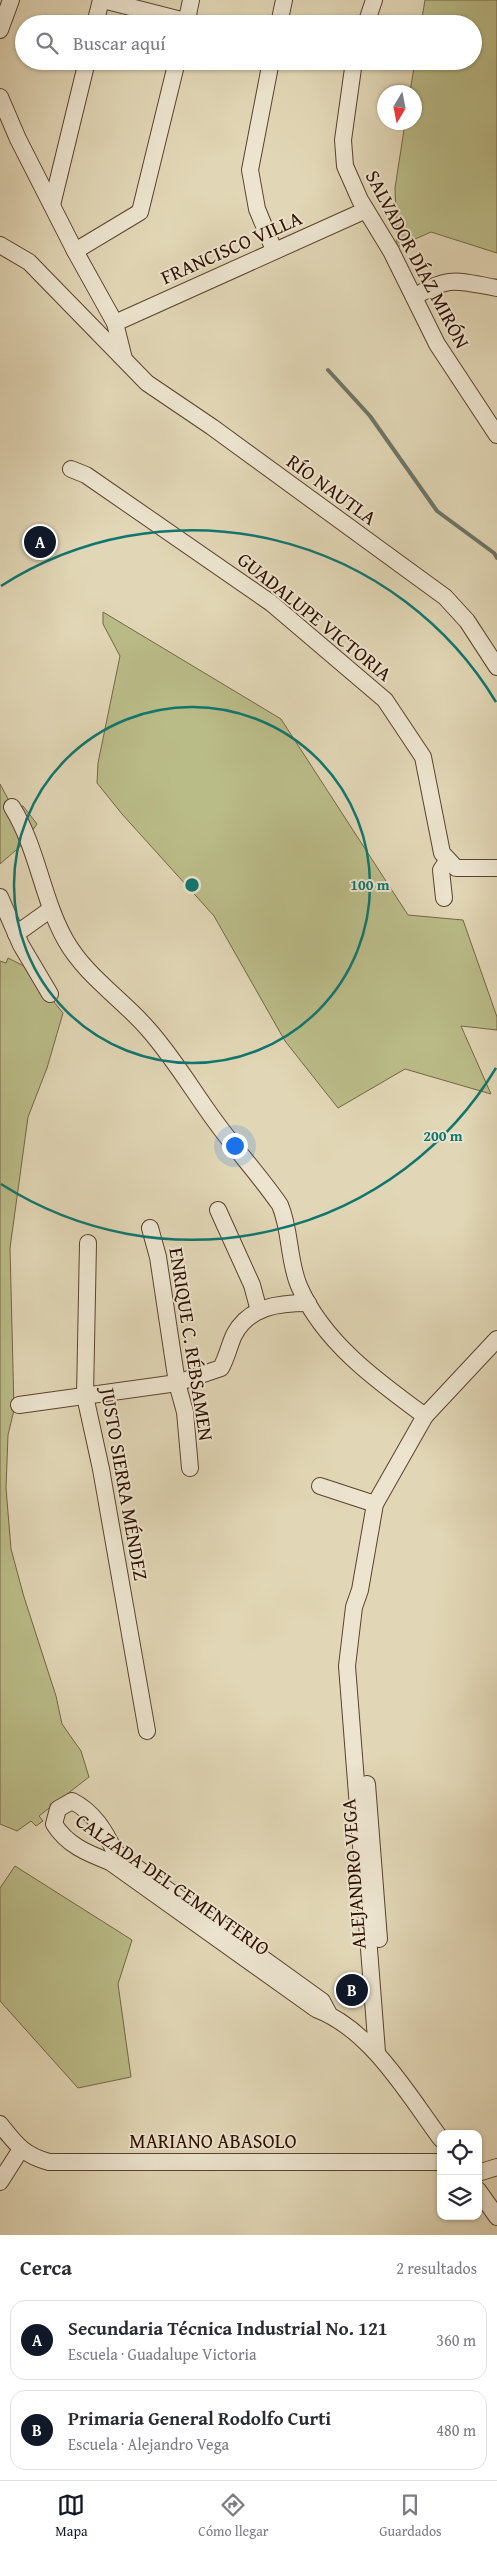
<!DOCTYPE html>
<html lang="es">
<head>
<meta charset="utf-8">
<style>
  :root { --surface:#fff; --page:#f2f2f3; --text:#2b2b33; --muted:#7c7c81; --line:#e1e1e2; --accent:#111827 }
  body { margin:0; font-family:"Gentium Book Plus",serif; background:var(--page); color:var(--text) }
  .controls { position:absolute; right:15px; bottom:15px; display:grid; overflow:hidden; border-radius:10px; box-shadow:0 1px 4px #0004 }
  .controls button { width:45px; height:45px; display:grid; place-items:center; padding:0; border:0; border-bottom:1px solid var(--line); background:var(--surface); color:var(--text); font:25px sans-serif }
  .compass { position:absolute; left:377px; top:85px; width:45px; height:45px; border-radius:50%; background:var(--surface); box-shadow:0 1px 4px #0004; rotate:190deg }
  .you { position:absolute; left:234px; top:1145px; width:18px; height:18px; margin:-12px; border:4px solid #fff; border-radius:50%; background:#1a73e8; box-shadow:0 0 0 8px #1a73e833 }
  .badge { display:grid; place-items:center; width:32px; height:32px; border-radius:50%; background:var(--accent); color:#fff; font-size:16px; font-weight:700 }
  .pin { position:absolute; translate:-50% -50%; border:2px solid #fff; box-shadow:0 1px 5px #0006 }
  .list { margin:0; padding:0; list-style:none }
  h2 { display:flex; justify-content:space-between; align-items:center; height:65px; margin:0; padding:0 20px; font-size:21px }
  h2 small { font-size:16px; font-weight:400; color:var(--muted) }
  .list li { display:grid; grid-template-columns:32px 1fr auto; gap:15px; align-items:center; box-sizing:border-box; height:80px; margin:0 10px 10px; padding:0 10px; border:1px solid var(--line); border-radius:15px }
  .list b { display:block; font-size:19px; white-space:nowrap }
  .list p { margin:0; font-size:16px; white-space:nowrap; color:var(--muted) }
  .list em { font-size:16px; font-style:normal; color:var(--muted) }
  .icon { flex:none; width:28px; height:28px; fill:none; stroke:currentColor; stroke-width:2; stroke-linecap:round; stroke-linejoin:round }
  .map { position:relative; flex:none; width:497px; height:2235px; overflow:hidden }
  .search { position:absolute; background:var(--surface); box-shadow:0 1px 4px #0004; left:15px; right:15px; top:15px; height:55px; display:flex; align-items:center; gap:12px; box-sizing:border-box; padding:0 18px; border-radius:28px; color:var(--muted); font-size:19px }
  .sheet { height:245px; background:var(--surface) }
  nav { display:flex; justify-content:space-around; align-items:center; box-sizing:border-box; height:70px; border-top:1px solid var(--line); background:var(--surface); font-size:14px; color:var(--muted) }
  nav a { display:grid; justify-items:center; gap:2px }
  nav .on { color:var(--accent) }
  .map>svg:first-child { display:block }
  .green { fill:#babc88; stroke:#756644 }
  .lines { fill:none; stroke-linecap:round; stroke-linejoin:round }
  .stream { stroke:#6d7566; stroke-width:4 }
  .minor-casing { stroke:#5c422e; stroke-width:18 }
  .minor { stroke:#ece4cf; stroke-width:16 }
  .ring { fill:none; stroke:#0f766e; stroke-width:2.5 }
  .labels { text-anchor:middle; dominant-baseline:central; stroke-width:4; stroke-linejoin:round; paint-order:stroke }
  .street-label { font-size:20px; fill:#301001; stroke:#ece4cf }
  .centre { fill:#0f766e; stroke:#ece4cf; stroke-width:2.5 }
  .ring-label { font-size:15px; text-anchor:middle; font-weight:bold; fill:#0f766e; stroke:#ece4cf; stroke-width:4; stroke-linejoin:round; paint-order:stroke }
</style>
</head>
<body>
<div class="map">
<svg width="497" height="2235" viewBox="0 0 497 2235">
  <rect width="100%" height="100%" fill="#e1d6b5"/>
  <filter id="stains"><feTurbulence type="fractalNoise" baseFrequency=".004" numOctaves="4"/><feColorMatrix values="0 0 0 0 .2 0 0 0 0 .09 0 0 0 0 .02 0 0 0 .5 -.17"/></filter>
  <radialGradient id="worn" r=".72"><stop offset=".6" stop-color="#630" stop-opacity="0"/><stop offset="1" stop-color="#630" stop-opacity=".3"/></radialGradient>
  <g class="green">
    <path d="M425 0H497V253L431 232 397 247 395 188 405 123 414 122V92H410L415 61H473V24H421Z"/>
    <path d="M103 612 281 719 408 915 463 920 497 1017V1030L461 1026 491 1094 405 1069 338 1108 285 1041 214 916 122 814 97 783 98 763 120 656 103 624Z"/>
    <path d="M0 784 13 808 23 806 37 824 23 844 0 864Z"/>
    <path d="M8 958 36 972 45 991 63 1013 47 1068 28 1117 10 1248 14 1410 8 1435 6 1488 11 1549 24 1597 56 1696 62 1724 81 1751 89 1777 39 1816 43 1821 36 1826 31 1821 17 1831 0 1824V961L6 963Z"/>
    <path d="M15 1866 132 1940 118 1984 131 2077 78 2088 0 2001V1888Z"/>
  </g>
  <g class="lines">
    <path class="stream" d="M328 370 370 416 437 511 494 553 497 558"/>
    <g class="minor-casing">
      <g id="minor">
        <path d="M103 0 197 24"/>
        <path d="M95 24 101 0"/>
        <path d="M186 24 191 0"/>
        <path d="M279 24 284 0"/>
        <path d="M366 24 374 0"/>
        <path d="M0 30 11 0"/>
        <path d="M271 61 250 170 257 209 274 250"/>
        <path d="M354 61 343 140 345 166 360 200 391 251 437 344 497 435"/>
        <path d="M0 97 18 139 75 251 115 323 124 359"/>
        <path d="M52 205 87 61"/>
        <path d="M0 245 29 262 147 383 212 427 445 597 467 621 497 667"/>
        <path d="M75 251 140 212 177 61"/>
        <path d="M414 297C450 275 457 281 497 288"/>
        <path d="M115 323 366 210"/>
        <path d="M71 469 86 475 271 603 385 700 423 757 442 853 456 868H497"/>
        <path d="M12 807C38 849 42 899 66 941 86 976 122 999 148 1029 173 1057 193 1091 215 1121 236 1150 260 1176 280 1205 291 1231 288 1260 299 1286 323 1342 377 1381 425 1416"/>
        <path d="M0 897 21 945 50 994"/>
        <path d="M444 898 441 870 447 861"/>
        <path d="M16 934 51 909"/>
        <path d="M218 1210 252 1285 259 1311"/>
        <path d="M150 1228 158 1257 177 1383 185 1412 190 1468"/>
        <path d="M88 1243 85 1396 101 1469 147 1731"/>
        <path d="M19 1405 177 1383 221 1368C227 1357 229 1346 234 1335 249 1306 279 1303 308 1303"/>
        <path d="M320 1486 375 1504"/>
        <path d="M367 1784 379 1939"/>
        <path d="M329 2014 322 2001 115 1852C105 1831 94 1812 72 1801L58 1809 54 1824C67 1845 87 1853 110 1862L316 2009C371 2030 407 2093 441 2139"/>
        <path d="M377 2052 347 1666 354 1607 360 1590 375 1504 425 1416 497 1339"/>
        <path d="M0 2124C16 2144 23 2155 49 2162H441"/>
        <path d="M478 2173 497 2167"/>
        <path d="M0 2182 21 2149"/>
        <path d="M478 2190 497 2217"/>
      </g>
    </g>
    <use href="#minor" class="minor"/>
  </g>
  <g class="ring">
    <circle cx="192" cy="885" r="178"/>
    <path d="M496 1068A355 355 0 0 1 1 1184M1 586A355 355 0 0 1 496 702"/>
  </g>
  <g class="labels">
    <g class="street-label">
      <text transform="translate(231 247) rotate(-24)">FRANCISCO VILLA</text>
      <text transform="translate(418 259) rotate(62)">SALVADOR DÍAZ MIRÓN</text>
      <text transform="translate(332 489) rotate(36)">RÍO NAUTLA</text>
      <text transform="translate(315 616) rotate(39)">GUADALUPE VICTORIA</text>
      <text transform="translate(192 1344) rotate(81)">ENRIQUE C. RÉBSAMEN</text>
      <text transform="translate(125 1484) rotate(80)">JUSTO SIERRA MÉNDEZ</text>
      <text transform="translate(353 1874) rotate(-94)">ALEJANDRO VEGA</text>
      <text transform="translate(173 1884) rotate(35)">CALZADA DEL CEMENTERIO</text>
      <text x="213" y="2140">MARIANO ABASOLO</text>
    </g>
  </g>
  <circle cx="192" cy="885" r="8" class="centre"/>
  <g class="ring-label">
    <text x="370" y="890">100 m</text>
    <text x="443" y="1141">200 m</text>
  </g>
  <rect width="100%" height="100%" filter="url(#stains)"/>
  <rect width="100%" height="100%" fill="url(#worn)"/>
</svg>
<div class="controls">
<button><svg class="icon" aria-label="locate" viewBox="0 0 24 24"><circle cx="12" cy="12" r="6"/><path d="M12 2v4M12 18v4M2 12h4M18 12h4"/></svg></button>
<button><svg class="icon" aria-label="layers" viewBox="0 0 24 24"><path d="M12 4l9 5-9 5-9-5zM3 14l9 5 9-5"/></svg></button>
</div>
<svg class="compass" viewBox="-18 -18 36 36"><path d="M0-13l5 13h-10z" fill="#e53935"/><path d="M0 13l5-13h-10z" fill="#7c7c81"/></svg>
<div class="you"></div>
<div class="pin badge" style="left:40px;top:542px">A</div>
<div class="pin badge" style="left:352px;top:1990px">B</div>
<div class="search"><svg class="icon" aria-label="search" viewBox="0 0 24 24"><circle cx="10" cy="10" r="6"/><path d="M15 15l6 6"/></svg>Buscar aquí</div>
</div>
<section class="sheet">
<h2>Cerca<small>2 resultados</small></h2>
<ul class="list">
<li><span class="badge">A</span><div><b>Secundaria Técnica Industrial No. 121</b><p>Escuela · Guadalupe Victoria</p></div><em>360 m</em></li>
<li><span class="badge">B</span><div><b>Primaria General Rodolfo Curti</b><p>Escuela · Alejandro Vega</p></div><em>480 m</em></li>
</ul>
</section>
<nav>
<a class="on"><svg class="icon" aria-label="map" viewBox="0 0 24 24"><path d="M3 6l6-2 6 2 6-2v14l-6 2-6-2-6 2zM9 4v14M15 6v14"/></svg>Mapa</a>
<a><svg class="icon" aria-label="directions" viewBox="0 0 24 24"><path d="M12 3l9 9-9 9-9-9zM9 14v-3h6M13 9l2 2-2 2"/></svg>Cómo llegar</a>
<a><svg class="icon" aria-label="saved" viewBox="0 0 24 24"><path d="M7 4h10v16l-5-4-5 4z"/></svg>Guardados</a>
</nav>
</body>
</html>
